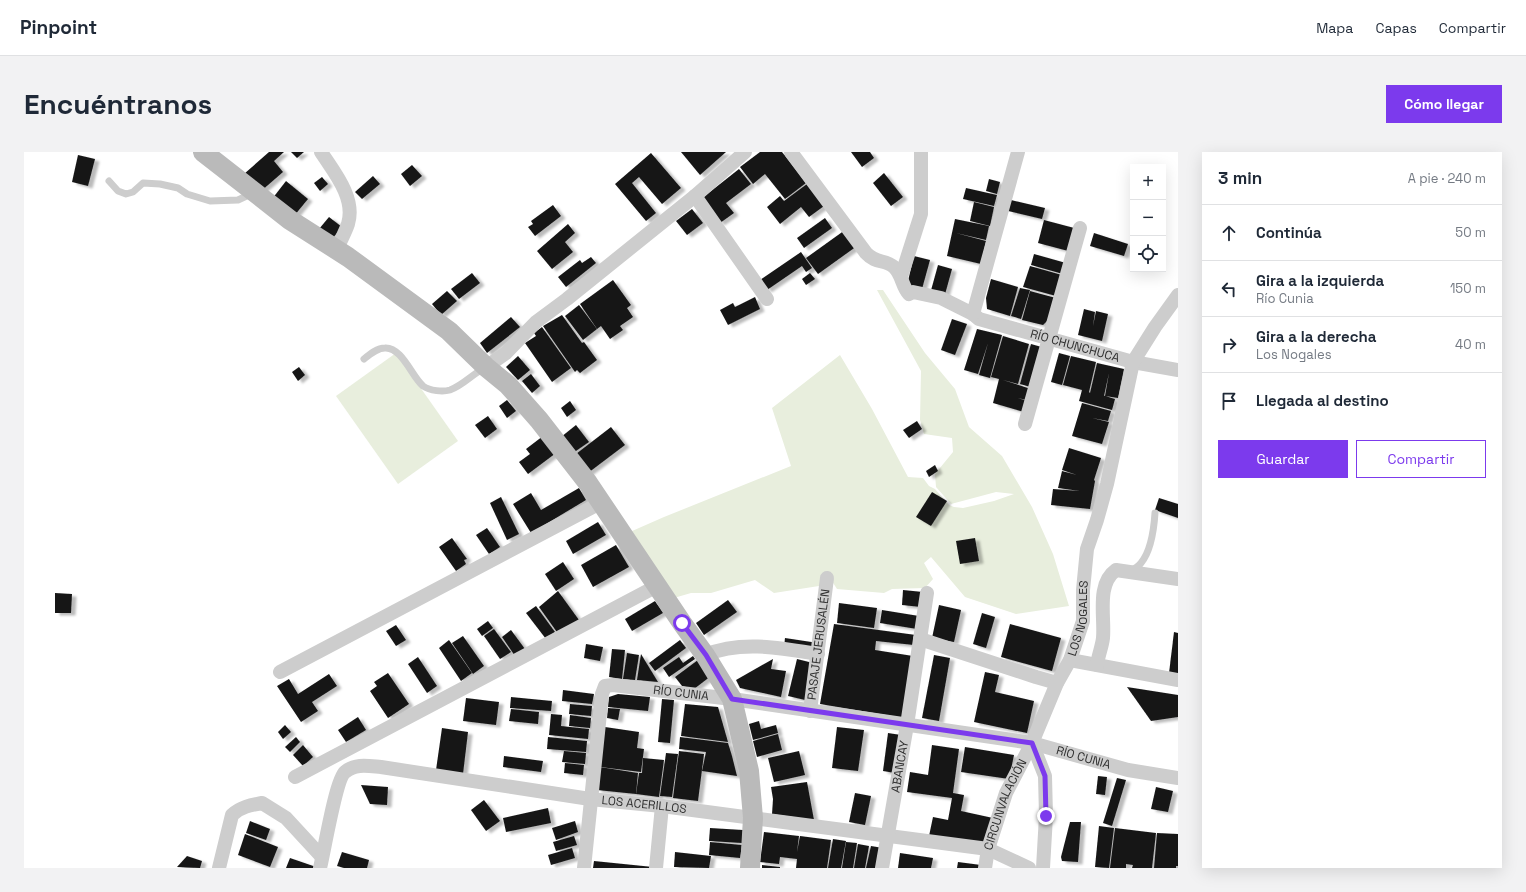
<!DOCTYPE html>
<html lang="es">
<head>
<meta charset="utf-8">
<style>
  :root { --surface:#fff; --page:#f2f2f3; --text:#1f2937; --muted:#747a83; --line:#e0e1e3; --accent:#7c3aed }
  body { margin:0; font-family:"Space Grotesk",sans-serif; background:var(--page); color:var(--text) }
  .controls { position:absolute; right:12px; top:12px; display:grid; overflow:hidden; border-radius:0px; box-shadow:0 4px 16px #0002 }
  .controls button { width:36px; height:36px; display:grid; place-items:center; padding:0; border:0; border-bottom:1px solid var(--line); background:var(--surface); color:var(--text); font:20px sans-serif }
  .stop { position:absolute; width:12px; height:12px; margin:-9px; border:3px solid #7c3aed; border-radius:50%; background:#fff }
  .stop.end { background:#7c3aed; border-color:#fff; box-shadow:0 1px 4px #0008 }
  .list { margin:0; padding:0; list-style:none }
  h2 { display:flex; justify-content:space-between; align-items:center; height:52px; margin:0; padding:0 16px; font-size:17px }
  h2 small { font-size:13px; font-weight:400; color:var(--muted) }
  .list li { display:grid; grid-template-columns:26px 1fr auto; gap:12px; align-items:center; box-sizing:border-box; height:56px; padding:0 16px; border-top:1px solid var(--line) }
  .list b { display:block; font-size:15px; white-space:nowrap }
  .list p { margin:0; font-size:13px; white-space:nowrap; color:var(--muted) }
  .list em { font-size:13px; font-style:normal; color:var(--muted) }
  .actions { display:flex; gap:8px; padding:12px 16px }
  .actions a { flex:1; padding:9px 0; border:1px solid var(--accent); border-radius:0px; text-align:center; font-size:14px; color:var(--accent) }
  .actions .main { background:var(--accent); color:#fff }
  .icon { flex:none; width:22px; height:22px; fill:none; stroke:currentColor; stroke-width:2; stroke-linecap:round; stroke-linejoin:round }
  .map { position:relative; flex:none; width:1154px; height:716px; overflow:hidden; border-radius:0px }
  header { display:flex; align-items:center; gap:24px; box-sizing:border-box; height:56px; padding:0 20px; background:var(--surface); border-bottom:1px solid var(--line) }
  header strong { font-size:19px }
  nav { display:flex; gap:22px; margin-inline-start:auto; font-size:14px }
  .intro { display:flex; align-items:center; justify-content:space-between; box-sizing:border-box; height:96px; padding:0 24px }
  h1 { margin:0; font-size:28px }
  .button { padding:10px 18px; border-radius:0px; background:var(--accent); color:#fff; font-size:14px; font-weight:700 }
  main { display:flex; gap:24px; padding:0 24px }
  aside { flex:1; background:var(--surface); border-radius:0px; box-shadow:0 4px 16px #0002 }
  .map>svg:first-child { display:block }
  .green { fill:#e8eedd }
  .building { fill:#171717; filter:url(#shadow) }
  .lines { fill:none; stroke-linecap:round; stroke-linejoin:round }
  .lane { stroke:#cdcdcd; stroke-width:7 }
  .street { stroke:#cdcdcd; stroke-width:14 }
  .secondary { stroke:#bababa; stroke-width:20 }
  .route { stroke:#7c3aed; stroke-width:5 }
  .labels { text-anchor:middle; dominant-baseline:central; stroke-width:4; stroke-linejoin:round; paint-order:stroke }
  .street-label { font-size:12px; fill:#303030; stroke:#fff }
</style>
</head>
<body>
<header>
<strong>Pinpoint</strong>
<nav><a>Mapa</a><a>Capas</a><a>Compartir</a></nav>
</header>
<div class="intro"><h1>Encuéntranos</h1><a class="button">Cómo llegar</a></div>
<main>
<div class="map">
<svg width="1154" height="716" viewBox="0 0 1154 716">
  <defs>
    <filter id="shadow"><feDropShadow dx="4.5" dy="2.5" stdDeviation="1" flood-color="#0004"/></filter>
  </defs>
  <rect width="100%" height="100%" fill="#fff"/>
  <g class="green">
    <path d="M853 138H859L901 201 931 237 945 275 978 304 1008 355 1029 402 1045 454 992 462 941 445 907 405 900 411 909 427 901 436 868 437 860 441 813 437 804 423 795 434 750 441 731 428 687 441H667L643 448 599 383 640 365 767 314 748 256 816 203 848 257 884 325 899 326 905 334 911 337 925 353 930 355 939 356 970 349 990 342 972 340 927 352 912 335 911 322 929 300 928 286 900 282 896 268 897 219Z"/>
    <path d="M372 201 434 289 374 332 312 244Z"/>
  </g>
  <g class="building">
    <path d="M245 0H260L250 9 259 20 236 40 220 22Z"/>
    <path d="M267 0H280L273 6Z"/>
    <path d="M657 0H702L676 23Z"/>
    <path d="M736 0H758L782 31 761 47 741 22 729 32 716 15Z"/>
    <path d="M827 0H846L850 6 838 15Z"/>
    <path d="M627 1 657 36 638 52 615 25 608 31 632 61 622 69 591 32Z"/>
    <path d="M54 3 71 7 64 34 48 30Z"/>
    <path d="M388 13 398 24 386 34 377 22Z"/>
    <path d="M715 17 727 32 702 51 710 61 696 71 677 47Z"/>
    <path d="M860 21 879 45 867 54 849 31Z"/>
    <path d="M349 24 356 32 338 47 331 40Z"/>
    <path d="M298 25 304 32 296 39 290 31Z"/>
    <path d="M965 27 976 30 973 42 962 39Z"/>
    <path d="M262 29 284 47 270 64 248 47Z"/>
    <path d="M783 32 800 54 785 65 777 55 756 72 743 55 756 44 760 49Z"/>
    <path d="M942 36 973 43 970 54 939 47Z"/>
    <path d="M987 48 1021 56 1018 67 984 59Z"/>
    <path d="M950 50 970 55 966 74 946 69Z"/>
    <path d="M529 53 537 64 511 84 504 75 509 72 507 69Z"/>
    <path d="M668 57 679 71 663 83 652 69Z"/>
    <path d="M305 65 318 75 308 87 295 77Z"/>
    <path d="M801 66 808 76 780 96 773 86Z"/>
    <path d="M931 67 965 74 962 88 932 81 962 89 957 112 923 104Z"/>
    <path d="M1020 68 1054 77 1048 100 1014 91Z"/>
    <path d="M544 72 551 81 541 90 549 100 528 117 513 99Z"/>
    <path d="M821 78 833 94 794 122 782 106Z"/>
    <path d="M1070 81 1104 92 1100 104 1066 94Z"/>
    <path d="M777 100 788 116 782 120 778 114 743 138 736 128Z"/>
    <path d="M1010 102 1042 111 1039 122 1007 113Z"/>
    <path d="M890 104 906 108 898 137 883 133Z"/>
    <path d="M567 105 572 111 542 135 534 125 556 108 558 111Z"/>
    <path d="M914 113 928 117 920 146 906 142Z"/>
    <path d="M1006 114 1038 123 1032 144 999 135Z"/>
    <path d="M448 121 456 131 435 147 427 137Z"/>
    <path d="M786 121 791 127 782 133 778 127Z"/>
    <path d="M967 127 994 135 986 164 963 157 962 146Z"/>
    <path d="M589 128 607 153 603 156 609 165 596 174 599 178 586 187 577 174 573 177 556 152Z"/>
    <path d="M996 136 1006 138 997 167 987 164Z"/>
    <path d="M423 139 433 149 417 163 408 152Z"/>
    <path d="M1006 139 1017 142 1015 147 1017 142 1032 146 1026 166 1019 173 998 168Z"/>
    <path d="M731 145 736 157 704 173 696 158 709 151 711 155Z"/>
    <path d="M555 153 573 177 559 188 541 164Z"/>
    <path d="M1060 157 1071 160 1069 174 1072 159 1084 162 1078 189 1054 183Z"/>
    <path d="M538 163 558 191 560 190 573 208 556 221 553 218 551 220 519 174Z"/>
    <path d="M487 165 496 175 463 201 456 191Z"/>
    <path d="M928 167 943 172 931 203 917 198Z"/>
    <path d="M518 175 547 216 528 230 501 191 512 184 510 181Z"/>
    <path d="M953 177 978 183 966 226 955 223 964 191 954 222 940 218Z"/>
    <path d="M979 184 1005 192 994 232 979 228 1010 238 1006 249 994 246 1006 250 1003 261 969 251 975 227 967 225Z"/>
    <path d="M1007 192 1021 196 1010 236 996 232Z"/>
    <path d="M1035 201 1046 204 1038 233 1027 230Z"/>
    <path d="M494 204 506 218 494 228 482 215Z"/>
    <path d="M1047 204 1072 210 1065 240 1066 241 1073 211 1100 217 1094 246 1081 244 1085 221 1080 244 1078 243 1091 247 1088 258 1055 249 1058 238 1039 233Z"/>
    <path d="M275 215 281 223 274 229 268 220Z"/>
    <path d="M507 222 516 234 508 241 498 229Z"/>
    <path d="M483 248 492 259 483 266 475 254Z"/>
    <path d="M546 249 552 258 543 265 537 256Z"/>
    <path d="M1058 251 1087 259 1084 269 1068 266 1085 270 1078 292 1048 284Z"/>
    <path d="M464 264 473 277 461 286 451 273Z"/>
    <path d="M893 269 898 277 885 286 879 278Z"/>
    <path d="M552 273 565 290 549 301 537 285Z"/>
    <path d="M587 275 601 293 564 321 552 302Z"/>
    <path d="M519 284 532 301 504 322 495 310 506 302 502 297Z"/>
    <path d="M1045 296 1077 306 1070 328 1071 329 1066 357 1027 353 1029 337 1056 339 1034 336 1038 319 1053 323 1038 318Z"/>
    <path d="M911 313 914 319 905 325 902 319Z"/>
    <path d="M555 336 562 348 507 381 489 352 507 341 517 358Z"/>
    <path d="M908 340 923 349 907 374 892 365Z"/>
    <path d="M477 345 495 382 483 388 466 351Z"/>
    <path d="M1135 346 1154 352V366L1131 358Z"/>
    <path d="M574 370 582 383 549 402 542 389Z"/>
    <path d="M463 376 476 395 465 402 452 383Z"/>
    <path d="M428 386 443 407 440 408 442 412 432 419 415 395Z"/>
    <path d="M951 386 955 409 936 412 932 389Z"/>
    <path d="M592 393 605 415 569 435 557 413Z"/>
    <path d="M539 410 550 427 532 439 521 422Z"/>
    <path d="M879 438 899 440 897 455 878 453Z"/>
    <path d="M534 439 555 468 535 483 515 455Z"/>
    <path d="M31 441 48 442 47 461H31Z"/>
    <path d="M704 448 713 460 680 483 672 471Z"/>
    <path d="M631 449 639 461 608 479 601 467Z"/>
    <path d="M815 451 853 456 850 476 813 471Z"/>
    <path d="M915 453 937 458 930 490 908 486Z"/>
    <path d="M512 454 531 480 522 487 502 461Z"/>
    <path d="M858 458 895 464 893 477 856 471Z"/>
    <path d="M958 461 971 465 962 496 949 492Z"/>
    <path d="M464 469 469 476 458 484 453 477Z"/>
    <path d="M810 472 892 483 890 493 852 489 851 498 889 504 880 566 796 552Z"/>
    <path d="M986 472 1037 486 1028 519 977 505Z"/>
    <path d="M372 473 382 488 372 494 362 479Z"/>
    <path d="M470 477 487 500 476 507 460 484Z"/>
    <path d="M487 478 501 497 491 504 478 485Z"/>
    <path d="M1150 480 1154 481V522L1145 521Z"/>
    <path d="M439 484 460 514 449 522 428 491Z"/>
    <path d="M761 486 794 491 792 500 760 495Z"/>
    <path d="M425 488 448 521 437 529 415 496Z"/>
    <path d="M656 488 662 496 631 519 625 511Z"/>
    <path d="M562 492 579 495 576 509 560 506Z"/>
    <path d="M588 497 601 498 598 527 585 525Z"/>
    <path d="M603 501 615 503 611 528 599 527Z"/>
    <path d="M617 502 634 530 613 528Z"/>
    <path d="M910 503 926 506 915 569 898 566Z"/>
    <path d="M669 504 671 507 645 525 639 516 655 505 659 511Z"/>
    <path d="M394 505 413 534 403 541 384 512Z"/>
    <path d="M749 507 747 517 762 519 757 545 716 536 712 528Z"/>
    <path d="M773 507 789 511 781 548 764 544Z"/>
    <path d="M674 508 687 524 670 537 658 534 651 525Z"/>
    <path d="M961 520 975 523 971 540 1010 549 1003 581 950 570Z"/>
    <path d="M364 521 385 552 364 566 346 539 353 534 350 530Z"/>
    <path d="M305 522 313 534 288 550 294 559 277 570 253 534 265 527 274 542Z"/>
    <path d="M1103 535 1154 543V565L1127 569Z"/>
    <path d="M539 538 570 542 568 552 538 549Z"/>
    <path d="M594 542 626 545 624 559 584 555 585 545Z"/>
    <path d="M487 545 528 549 527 559 486 556Z"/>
    <path d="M442 546 475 550 472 573 439 569Z"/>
    <path d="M638 547 650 548 646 591 634 590Z"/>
    <path d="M546 552 568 554 567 564 545 562Z"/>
    <path d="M661 552 694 555 704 590 657 584Z"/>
    <path d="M584 556 596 557 594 568 583 566Z"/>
    <path d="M487 557 515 560 514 572 485 569Z"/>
    <path d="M527 562 538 563 537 574 565 577 564 587 525 583Z"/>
    <path d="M546 563 567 566 566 576 545 574Z"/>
    <path d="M334 565 342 578 322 590 314 578Z"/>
    <path d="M735 569 737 577 752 573 754 581 729 588 725 572Z"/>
    <path d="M261 573 267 580 259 587 254 580Z"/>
    <path d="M581 575 615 580 613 596 620 597 617 620 576 615Z"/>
    <path d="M813 575 840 578 834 619 808 616Z"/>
    <path d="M418 576 444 580 439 622 412 618Z"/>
    <path d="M864 581 877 583 871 621 859 619Z"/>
    <path d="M754 582 758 598 733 605 729 589Z"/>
    <path d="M272 585 276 590 266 600 261 595Z"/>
    <path d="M524 585 563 589 562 600 523 597Z"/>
    <path d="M656 585 704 591 708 604 699 603 708 604 713 624 678 619 682 600 655 597Z"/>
    <path d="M279 593 289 605 279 614 269 603Z"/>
    <path d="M908 593 935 597 929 641 940 643 937 659 969 666 963 696 905 684 909 665 924 668 928 646 883 640 886 620 904 623Z"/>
    <path d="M941 595 990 603 985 627 937 620Z"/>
    <path d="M540 599 562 601 561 612 538 610Z"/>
    <path d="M655 599 680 602 674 649 649 646Z"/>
    <path d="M775 599 781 623 750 630 744 606Z"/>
    <path d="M642 601 654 602 648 645 636 644Z"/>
    <path d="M480 604 519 609 517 620 479 615Z"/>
    <path d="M619 606 640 608 635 645 612 642 615 621H618Z"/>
    <path d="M541 611 560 613 559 623 540 621Z"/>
    <path d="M576 615 614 621 612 642 573 638Z"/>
    <path d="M1074 624 1083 625 1081 643 1072 642Z"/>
    <path d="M1093 626 1102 628 1088 674 1079 671Z"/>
    <path d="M783 630 790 668 748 662 749 647 747 635Z"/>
    <path d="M337 633 364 635 363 653 346 652Z"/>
    <path d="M1132 635 1149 639 1144 660 1127 657Z"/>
    <path d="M831 641 847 644 841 673 825 670Z"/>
    <path d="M460 648 476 669 462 679 447 658Z"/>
    <path d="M524 656 527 671 482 680 479 666Z"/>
    <path d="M226 669 246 677 242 688 222 681Z"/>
    <path d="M551 669 554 680 532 688 528 676Z"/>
    <path d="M1046 670H1057L1054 710 1038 709 1037 705Z"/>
    <path d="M1075 674 1090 676 1085 716 1071 715Z"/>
    <path d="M686 676 719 678 718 691 685 689Z"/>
    <path d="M1091 676 1132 681 1128 716H1108L1109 713 1102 712V716H1086Z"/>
    <path d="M740 680 775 684 773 700 776 684 807 688 803 716H772L773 707 756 705 755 712 736 710Z"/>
    <path d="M1133 681 1154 682V714H1152V716H1130Z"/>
    <path d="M221 682 254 695 246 715 214 703Z"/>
    <path d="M550 684 553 693 532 699 529 690Z"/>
    <path d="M809 687 822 689 817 716H804Z"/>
    <path d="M686 690 718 693 716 706 685 703Z"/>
    <path d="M822 690 833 691 829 716H818Z"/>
    <path d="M834 692 845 694 841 716H830Z"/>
    <path d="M847 694 859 696 855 716H842Z"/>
    <path d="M548 696 551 706 527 713 524 703Z"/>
    <path d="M318 700 345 708 343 716H320L313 714Z"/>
    <path d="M651 700 687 704 685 716 650 715Z"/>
    <path d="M876 701 909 706 907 716H874Z"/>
    <path d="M163 704 178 709 176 716 153 715Z"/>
    <path d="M266 706 295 716H262Z"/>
    <path d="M570 709 629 715V716H569Z"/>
    <path d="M934 710 957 713V716H933Z"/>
    <path d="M738 713 756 715V716H738Z"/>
  </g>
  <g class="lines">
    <g class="lane">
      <path d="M85 29 94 39 102 42 109 40 119 31 136 32 154 36 163 42 186 49 214 48 229 41"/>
      <path d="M340 207C346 202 353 196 361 196 378 195 388 225 399 234 406 239 419 240 426 238 438 234 449 222 460 216"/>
      <path d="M1106 419C1110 417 1115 414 1117 411 1127 399 1130 376 1131 361"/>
    </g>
    <g class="street">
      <path d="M297 0C310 20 332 46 324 72 321 81 316 89 313 98"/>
      <path id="s1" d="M767 0 842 101C852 112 861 107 870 115 878 122 878 135 885 142L889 140 917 146 949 162 955 167 1109 210 1154 218"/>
      <path d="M671 44 743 147"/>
      <path d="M877 125 897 62V0"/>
      <path d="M949 162 994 0"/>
      <path d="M462 215 482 201 512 170 543 147 671 44 721 0"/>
      <path d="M1001 272 1056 76"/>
      <path d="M896 487 1012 525 1033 531"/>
      <path d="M681 503C717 488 757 496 794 502"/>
      <path d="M1046 508 1154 528"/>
      <path d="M1073 513C1074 504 1078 495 1079 486 1081 465 1072 432 1092 418L1154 427"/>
      <path d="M256 520 578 350"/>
      <path id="s2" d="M786 559 803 426"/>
      <path d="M271 625 633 434"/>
      <path d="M195 716 208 663C216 655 227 653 238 651L262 666 298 705"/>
      <path id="s3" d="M296 716C300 700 312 627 321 620 331 611 345 614 357 615L566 647 638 654 964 697 1005 716"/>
      <path id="s4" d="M560 716 578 542 581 534 589 533 708 547 1008 591 1104 618 1154 626"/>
      <path d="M632 716 638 654"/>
      <path id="s5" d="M858 716 883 573 903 441"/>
      <path id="s6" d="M961 716 964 697 982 641 1008 591"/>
      <path id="s7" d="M1019 716 1022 664 1021 624 1008 591 1033 531 1046 508 1059 469V438L1063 397 1073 368 1083 332 1109 210 1131 175 1154 143"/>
    </g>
    <path class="secondary" d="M179 0 266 68 324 105 425 179 462 215 484 233 515 268 564 331 658 471 681 503 708 547 725 619 729 666 726 716"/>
  </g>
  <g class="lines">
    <path class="route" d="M658 471 682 503 708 547 1008 591 1021 624 1022 664"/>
  </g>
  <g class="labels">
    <g class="street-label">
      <text stroke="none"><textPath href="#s1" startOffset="365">RÍO CHUNCHUCA</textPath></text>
      <text stroke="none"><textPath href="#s7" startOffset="262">LOS NOGALES</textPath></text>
      <text stroke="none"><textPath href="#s2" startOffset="67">PASAJE JERUSALÉN</textPath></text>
      <text stroke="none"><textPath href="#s4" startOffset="260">RÍO CUNIA</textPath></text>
      <text stroke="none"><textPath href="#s4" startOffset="668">RÍO CUNIA</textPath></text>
      <text stroke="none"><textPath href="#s5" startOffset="103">ABANCAY</textPath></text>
      <text stroke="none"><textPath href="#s3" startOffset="403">LOS ACERILLOS</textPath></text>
      <text stroke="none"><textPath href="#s6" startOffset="67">CIRCUNVALACIÓN</textPath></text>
    </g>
  </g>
</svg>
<div class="controls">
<button>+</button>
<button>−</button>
<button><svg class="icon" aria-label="locate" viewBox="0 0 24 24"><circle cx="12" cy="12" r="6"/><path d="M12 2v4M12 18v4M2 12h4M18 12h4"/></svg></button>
</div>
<div class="stop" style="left:658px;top:471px"></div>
<div class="stop end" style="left:1022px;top:664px"></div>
</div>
<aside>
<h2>3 min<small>A pie · 240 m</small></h2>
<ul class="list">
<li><svg class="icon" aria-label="ahead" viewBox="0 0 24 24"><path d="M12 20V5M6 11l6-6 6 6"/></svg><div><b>Continúa</b></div><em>50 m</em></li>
<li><svg class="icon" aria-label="left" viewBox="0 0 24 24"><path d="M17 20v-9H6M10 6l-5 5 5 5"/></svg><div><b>Gira a la izquierda</b><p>Río Cunia</p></div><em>150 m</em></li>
<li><svg class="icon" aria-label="right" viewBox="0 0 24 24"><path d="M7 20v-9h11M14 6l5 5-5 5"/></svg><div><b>Gira a la derecha</b><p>Los Nogales</p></div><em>40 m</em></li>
<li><svg class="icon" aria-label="arrive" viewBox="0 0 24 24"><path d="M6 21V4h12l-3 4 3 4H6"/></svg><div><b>Llegada al destino</b></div></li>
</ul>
<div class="actions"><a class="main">Guardar</a><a>Compartir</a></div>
</aside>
</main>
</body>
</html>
